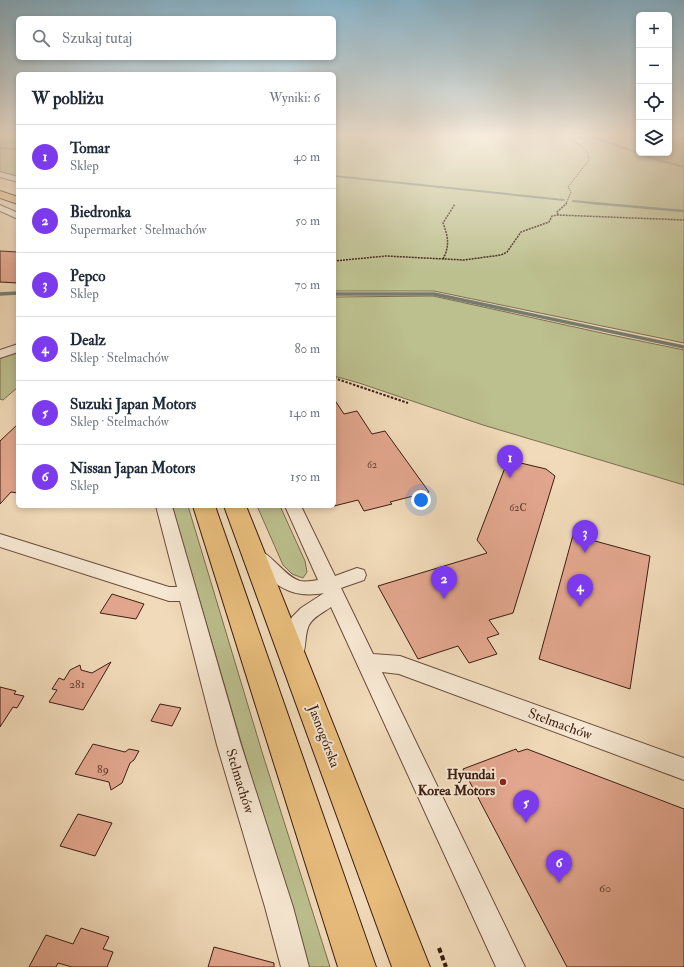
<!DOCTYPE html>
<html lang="pl">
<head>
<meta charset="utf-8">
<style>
  :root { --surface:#fff; --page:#f2f2f3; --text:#1f2937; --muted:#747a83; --line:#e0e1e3; --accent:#7c3aed }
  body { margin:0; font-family:"IM FELL Double Pica",serif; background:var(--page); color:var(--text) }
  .controls { position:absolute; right:12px; top:12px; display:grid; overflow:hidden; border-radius:6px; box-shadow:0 2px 6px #0003 }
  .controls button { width:36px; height:36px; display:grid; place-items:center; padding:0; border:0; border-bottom:1px solid var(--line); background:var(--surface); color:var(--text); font:20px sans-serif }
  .you { position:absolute; left:421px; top:500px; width:14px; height:14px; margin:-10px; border:3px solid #fff; border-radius:50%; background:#1a73e8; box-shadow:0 0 0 6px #1a73e833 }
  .badge { display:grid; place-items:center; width:26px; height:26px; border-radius:50%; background:var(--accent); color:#fff; font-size:13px; font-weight:700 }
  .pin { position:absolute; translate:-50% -33px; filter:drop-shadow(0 1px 2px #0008) }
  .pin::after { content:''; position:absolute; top:21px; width:14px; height:12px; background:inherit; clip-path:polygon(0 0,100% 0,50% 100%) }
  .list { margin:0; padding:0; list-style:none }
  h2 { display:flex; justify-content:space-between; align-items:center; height:52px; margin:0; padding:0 16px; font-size:17px }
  h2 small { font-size:13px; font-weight:400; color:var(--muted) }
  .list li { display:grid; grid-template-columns:26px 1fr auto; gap:12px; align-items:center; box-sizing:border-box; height:64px; padding:0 16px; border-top:1px solid var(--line) }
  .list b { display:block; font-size:15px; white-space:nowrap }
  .list p { margin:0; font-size:13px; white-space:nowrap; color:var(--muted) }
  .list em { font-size:13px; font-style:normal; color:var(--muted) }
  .icon { flex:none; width:22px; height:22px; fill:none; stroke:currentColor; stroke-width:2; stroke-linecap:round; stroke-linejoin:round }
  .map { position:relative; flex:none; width:684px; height:967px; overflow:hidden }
  .search { position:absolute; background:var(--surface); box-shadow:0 2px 6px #0003; left:16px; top:16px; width:320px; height:44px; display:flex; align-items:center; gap:10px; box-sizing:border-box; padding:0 14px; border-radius:6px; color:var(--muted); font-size:15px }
  .panel { position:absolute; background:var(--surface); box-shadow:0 2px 6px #0003; left:16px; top:72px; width:320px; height:436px; border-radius:6px }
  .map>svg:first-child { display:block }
  .green { fill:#bcbf8e; stroke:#7c6e50 }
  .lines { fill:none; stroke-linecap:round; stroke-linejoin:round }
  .stream-far2 { stroke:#757c6e; stroke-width:2 }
  .stream-far1 { stroke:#757c6e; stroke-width:2.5 }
  .stream { stroke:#757c6e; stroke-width:3.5 }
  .building { fill:#e3a78f; stroke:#3c1d12 }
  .minor-casing { stroke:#694c3c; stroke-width:2 }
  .major-casing { stroke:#3c1d12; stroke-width:2 }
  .path-far3 { stroke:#3c1d12; stroke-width:1; stroke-dasharray:1.5 1; stroke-linecap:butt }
  .path-far2 { stroke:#3c1d12; stroke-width:1.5; stroke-dasharray:2 1; stroke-linecap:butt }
  .path-far1 { stroke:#3c1d12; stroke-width:2; stroke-dasharray:2.5 1.5; stroke-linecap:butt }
  .path { stroke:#3c1d12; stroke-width:4; stroke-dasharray:5 3; stroke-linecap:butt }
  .minor { fill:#f6e7d2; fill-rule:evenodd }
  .major { fill:#e8bd7c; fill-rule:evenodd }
  .poi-dot { fill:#8f2418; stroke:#f6e7d2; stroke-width:1.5 }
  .labels { text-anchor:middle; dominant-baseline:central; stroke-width:4; stroke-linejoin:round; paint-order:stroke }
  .number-label { font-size:10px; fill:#664031 }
  .near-number-label { font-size:12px; fill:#664031 }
  .near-street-label { font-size:14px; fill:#3c1d12; stroke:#f6e7d2 }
  .near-poi-label { font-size:14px; font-weight:bold; fill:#3c1d12; stroke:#f6e7d2; text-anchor:end }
</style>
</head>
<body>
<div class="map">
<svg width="684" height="967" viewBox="0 0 684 967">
  <rect width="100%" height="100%" fill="#f1dab9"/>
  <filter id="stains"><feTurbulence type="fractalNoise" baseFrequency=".005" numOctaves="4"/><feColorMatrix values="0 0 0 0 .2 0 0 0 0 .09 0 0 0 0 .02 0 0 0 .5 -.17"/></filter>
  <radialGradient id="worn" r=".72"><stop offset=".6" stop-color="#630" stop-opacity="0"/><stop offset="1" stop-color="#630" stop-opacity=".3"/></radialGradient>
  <g class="green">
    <path d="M0 134H18V178L0 172Z"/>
    <path d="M334 134H639V153H669V134H684V343L434 291H334Z"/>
    <path d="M433 296 611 335 684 350V485L483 425 359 383 334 376V297Z"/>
    <path d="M18 351V387L3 400 0 399V357Z"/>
    <path d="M172 506H188L262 752 330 967H307Z"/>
    <path d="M257 506H280L305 561 307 572 303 578 292 574 283 565Z"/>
  </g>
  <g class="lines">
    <g class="stream-far2">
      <path d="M585 134 658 160 684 167"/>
      <path d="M0 148 18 149"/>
      <path d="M334 176 564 200"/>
      <path d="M573 201 603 204"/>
    </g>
    <path class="stream-far1" d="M592 203 684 211"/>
    <g class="stream">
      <path d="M0 294 18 293"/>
      <path d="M334 294H434L684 347"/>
    </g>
  </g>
  <g class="building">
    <path d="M0 251 18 252V283L0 282Z"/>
    <path d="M334 399 344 414 357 411 372 434 385 431 429 492 390 502 392 504 364 511 358 500 334 506Z"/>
    <path d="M18 424V493L11 492 0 504V441Z"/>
    <path d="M508 460 546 469 555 476 513 613 489 620 499 634 487 638 497 654 469 663 458 646 418 659 378 586 487 553 477 540Z"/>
    <path d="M573 535 650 556 630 689 539 659Z"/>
    <path d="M112 594 144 604 136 619 100 613Z"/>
    <path d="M111 662 83 710 49 702 57 690 52 689 59 678 64 680 70 670 80 665 81 670 92 673Z"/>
    <path d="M0 687 16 691 14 694 24 696 17 708 13 707 0 727Z"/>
    <path d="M160 704 181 708 172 726 151 721Z"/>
    <path d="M93 744 125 752 129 749 139 751 134 760 130 763 122 783 111 790 109 782 75 774Z"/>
    <path d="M516 749 518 752 527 749 684 809V967H567L463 769Z"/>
    <path d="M78 814 112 823 95 856 60 846Z"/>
    <path d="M81 928 109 937 103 949 113 952 107 967H72L58 963 56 967H29L46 935 73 944Z"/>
    <path d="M214 947 274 963V967H208Z"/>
  </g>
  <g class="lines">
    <g class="minor-casing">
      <g id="minor">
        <path d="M0 172 18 177V182L0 177Z"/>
        <path d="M0 205 18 213V219L0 211Z"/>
        <path d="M18 344V352L0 358V350Z"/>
        <path d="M156 506H172L241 745 293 907 309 967H281L265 907 217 745 180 601H169L0 547V534L169 587H177Z"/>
        <path d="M285 506H301L335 576 357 568 364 570 366 575 364 580 341 588 373 654 400 656 684 758V780L399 674 382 672 525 967H496L331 607C324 612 313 617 309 625 304 635 307 649 301 660L294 663 287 660 284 654 289 623 292 617 301 608 324 593C296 598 281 590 261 571 256 566 250 561 246 555L249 550C268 545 281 575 300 581 305 582 313 581 318 580Z"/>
      </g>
    </g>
    <g class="major-casing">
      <g id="major">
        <path d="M0 191 18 197V204L0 198Z"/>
        <path d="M193 506H215L376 967H338Z"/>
        <path d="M224 506H246L430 967H392Z"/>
      </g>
    </g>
    <path class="path-far3" d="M561 134C572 143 588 144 589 160L568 187 571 192 566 204"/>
    <g class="path-far2">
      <path d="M558 215 557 212 567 203"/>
      <path d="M443 259C450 246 448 236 443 223L455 204"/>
      <path d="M334 261 386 256 464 260 501 255 507 252 521 232 549 222 552 216 558 215 684 220"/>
    </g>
    <path class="path-far1" d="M334 378 408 403"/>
    <path class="path" d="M439 948 446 967"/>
    <use href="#minor" class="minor"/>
    <use href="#major" class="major"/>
  </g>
  <linearGradient id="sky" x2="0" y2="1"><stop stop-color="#89b7d0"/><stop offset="0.5" stop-color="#f9eee0"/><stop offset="1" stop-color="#f9eee0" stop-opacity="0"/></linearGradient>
  <rect width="684" height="270" fill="url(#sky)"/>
  <circle class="poi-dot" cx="503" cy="782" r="4"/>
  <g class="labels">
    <g class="number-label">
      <text x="372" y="465">62</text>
      <text x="518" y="508">62C</text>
    </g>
    <g class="near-number-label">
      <text x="77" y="684">281</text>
      <text x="103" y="769">89</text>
      <text x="605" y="888">60</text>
    </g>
    <g class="near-street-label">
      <text transform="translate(560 724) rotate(20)">Stelmachów</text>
      <text transform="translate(324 736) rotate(69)">Jasnogórska</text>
      <text transform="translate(240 781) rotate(73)">Stelmachów</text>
    </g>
    <g class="near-poi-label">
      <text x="495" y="774">Hyundai<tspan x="495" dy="16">Korea Motors</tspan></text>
    </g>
  </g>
  <rect width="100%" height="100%" filter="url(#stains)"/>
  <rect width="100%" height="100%" fill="url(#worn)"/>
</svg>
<div class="controls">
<button>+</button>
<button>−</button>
<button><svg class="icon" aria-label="locate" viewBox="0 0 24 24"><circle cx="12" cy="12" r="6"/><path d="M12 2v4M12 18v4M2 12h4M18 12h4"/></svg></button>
<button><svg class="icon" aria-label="layers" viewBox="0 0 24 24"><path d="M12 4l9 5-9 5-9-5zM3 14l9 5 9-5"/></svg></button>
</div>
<div class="you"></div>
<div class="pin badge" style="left:510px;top:478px">1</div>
<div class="pin badge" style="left:444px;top:599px">2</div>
<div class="pin badge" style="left:585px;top:553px">3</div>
<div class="pin badge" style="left:580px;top:607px">4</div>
<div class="pin badge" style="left:526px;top:823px">5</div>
<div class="pin badge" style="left:559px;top:883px">6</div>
<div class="search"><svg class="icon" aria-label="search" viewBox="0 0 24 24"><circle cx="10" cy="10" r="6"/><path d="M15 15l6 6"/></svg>Szukaj tutaj</div>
<section class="panel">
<h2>W pobliżu<small>Wyniki: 6</small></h2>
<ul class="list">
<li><span class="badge">1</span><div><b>Tomar</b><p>Sklep</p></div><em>40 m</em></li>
<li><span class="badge">2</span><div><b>Biedronka</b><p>Supermarket · Stelmachów</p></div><em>50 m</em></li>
<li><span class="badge">3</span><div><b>Pepco</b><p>Sklep</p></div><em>70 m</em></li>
<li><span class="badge">4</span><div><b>Dealz</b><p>Sklep · Stelmachów</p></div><em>80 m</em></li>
<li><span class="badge">5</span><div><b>Suzuki Japan Motors</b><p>Sklep · Stelmachów</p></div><em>140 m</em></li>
<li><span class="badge">6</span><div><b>Nissan Japan Motors</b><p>Sklep</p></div><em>150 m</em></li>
</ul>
</section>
</div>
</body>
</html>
